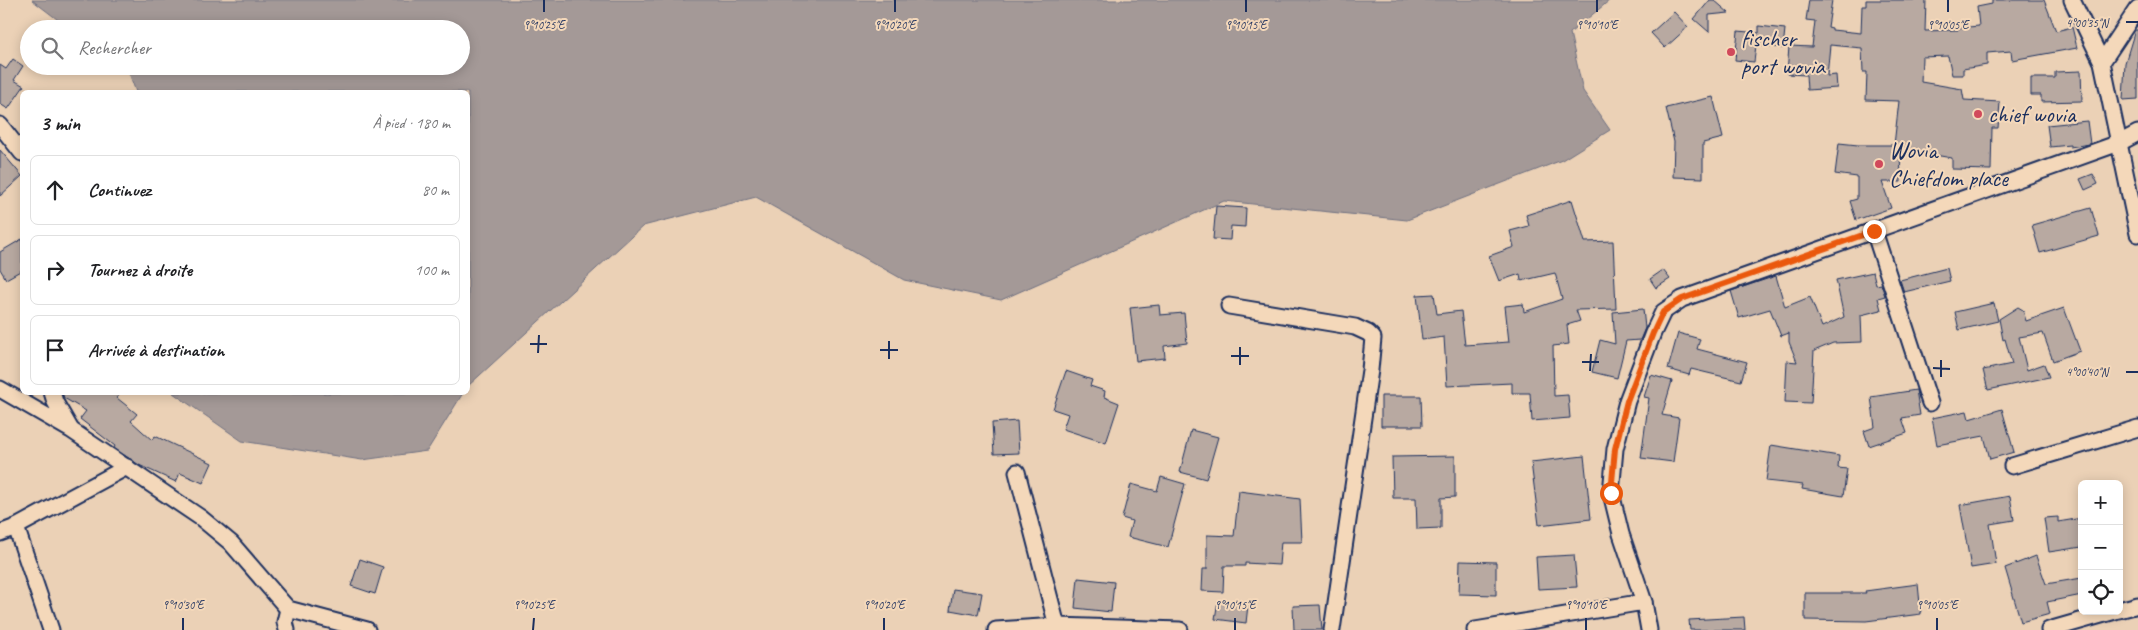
<!DOCTYPE html>
<html lang="fr">
<head>
<meta charset="utf-8">
<style>
  :root { --surface:#fff; --page:#f2f2f2; --text:#202124; --muted:#757577; --line:#e0e0e0 }
  body { margin:0; font-family:Caveat,sans-serif; background:var(--page); color:var(--text) }
  .controls { position:absolute; right:15px; bottom:15px; display:grid; overflow:hidden; border-radius:8px; box-shadow:0 2px 12px #0003 }
  .controls button { width:45px; height:45px; display:grid; place-items:center; padding:0; border:0; border-bottom:1px solid var(--line); background:var(--surface); color:var(--text); font:25px sans-serif }
  .stop { position:absolute; width:15px; height:15px; margin:-11px; border:4px solid #ea580c; border-radius:50%; background:#fff }
  .stop.end { background:#ea580c; border-color:#fff; box-shadow:0 1px 5px #0008 }
  .list { margin:0; padding:0; list-style:none }
  h2 { display:flex; justify-content:space-between; align-items:center; height:65px; margin:0; padding:0 20px; font-size:21px }
  h2 small { font-size:16px; font-weight:400; color:var(--muted) }
  .list li { display:grid; grid-template-columns:32px 1fr auto; gap:15px; align-items:center; box-sizing:border-box; height:70px; margin:0 10px 10px; padding:0 10px; border:1px solid var(--line); border-radius:8px }
  .list b { display:block; font-size:19px; white-space:nowrap }
  .list em { font-size:16px; font-style:normal; color:var(--muted) }
  .icon { flex:none; width:28px; height:28px; fill:none; stroke:currentColor; stroke-width:2; stroke-linecap:round; stroke-linejoin:round }
  .map { position:relative; flex:none; width:2138px; height:630px; overflow:hidden }
  .search { position:absolute; background:var(--surface); box-shadow:0 2px 12px #0003; left:20px; top:20px; width:450px; height:55px; display:flex; align-items:center; gap:12px; box-sizing:border-box; padding:0 18px; border-radius:28px; color:var(--muted); font-size:19px }
  .panel { position:absolute; background:var(--surface); box-shadow:0 2px 12px #0003; left:20px; top:90px; width:450px; height:305px; border-radius:8px }
  .map>svg:first-child { display:block }
  .water { fill:#a49997; stroke:#6d6f80 }
  .building { fill:#b8a9a1; stroke:#1b2f5e }
  .lines { fill:none; stroke-linecap:round; stroke-linejoin:round }
  .minor-casing { stroke:#1b2f5e; stroke-width:19 }
  .minor { stroke:#f4d8ba; stroke-width:15 }
  .route { stroke:#ea580c; stroke-width:6 }
  .ticks { fill:none; stroke:#1b2f5e; stroke-width:2 }
  .poi-dot { fill:#d1495b; stroke:#f4d8ba; stroke-width:2 }
  .labels { text-anchor:middle; dominant-baseline:central; stroke-width:4; stroke-linejoin:round; paint-order:stroke }
  .poi-label { font-size:24px; fill:#1b2f5e; stroke:#f4d8ba; text-anchor:start }
  .ticks-label { font-size:12px; text-anchor:middle; fill:#1b2f5e; stroke:#f4d8ba; stroke-width:4; stroke-linejoin:round; paint-order:stroke }
</style>
</head>
<body>
<div class="map">
<svg width="2138" height="630" viewBox="0 0 2138 630">
  <rect width="100%" height="100%" fill="#ebd1b6"/>
  <filter id="ink" filterUnits="userSpaceOnUse"><feTurbulence type="fractalNoise" baseFrequency=".02" numOctaves="2"/><feDisplacementMap in="SourceGraphic" scale="10" xChannelSelector="R" yChannelSelector="G"/><feConvolveMatrix kernelMatrix="1 2 1 2 8 2 1 2 1" color-interpolation-filters="sRGB"/></filter>
  <g filter="url(#ink)">
    <g class="water">
      <path d="M32 0H1610L1570 33 1583 91 1610 130 1562 160 1407 220 1224 201 1001 300 904 280 756 197 643 226 468 386V92H136L129 73 121 66H461V29H70Z"/>
      <path d="M173 393H463L427 451 362 460 242 441Z"/>
    </g>
    <g class="building">
      <path d="M1710 0H1714L1729 13 1709 15V32L1694 19Z"/>
      <path d="M1809 0H1832L1828 27 1832 28V30L1861 33 1862 6H1866V0H1926L1925 31 1958 30V28L1979 26 1977 7 1992 4V0H2044L2056 31 2072 27 2077 48 2012 60 2011 51 1987 53V65L1963 69V75H1952L1948 56 1922 57 1921 82 1962 89 1964 100 2000 102 1998 128H1992L1991 170 1952 169V158L1900 149 1901 182H1882L1891 208 1856 220 1850 201 1857 199V177L1835 174 1839 143 1858 145H1894L1899 101 1866 100 1867 72H1863L1862 48 1830 45 1827 76 1836 75 1837 88 1807 90 1806 75 1787 74 1789 46 1812 47 1815 21 1806 20Z"/>
      <path d="M1674 12 1688 27 1665 48 1651 33Z"/>
      <path d="M1759 26 1785 29 1783 48 1756 45 1754 62 1735 60 1738 31 1759 33Z"/>
      <path d="M2135 30H2138V99L2123 100 2125 63Z"/>
      <path d="M13 59 23 66 14 80 24 86 8 109 0 104V65L6 69Z"/>
      <path d="M2081 71 2082 101 2041 102V95H2031V78H2055V72Z"/>
      <path d="M1713 97 1723 138 1703 143V178L1673 177 1674 142 1666 108Z"/>
      <path d="M2087 121 2090 144 2070 147V145L2050 147 2047 125Z"/>
      <path d="M0 150 22 176 0 196Z"/>
      <path d="M2093 174 2098 184 2085 190 2080 179Z"/>
      <path d="M1572 200 1585 242 1613 241 1616 309 1576 310 1580 321 1567 325 1569 344 1553 346 1554 396 1568 395 1570 418 1532 421 1530 393H1512V383L1447 386 1444 337 1422 340 1417 295 1434 294 1437 314 1461 311 1465 345 1509 342 1505 306 1523 304 1524 312 1562 299 1555 273 1521 281 1520 274 1499 281 1489 256 1514 247 1510 231 1529 226 1526 215Z"/>
      <path d="M1216 206 1246 208 1245 227 1231 226 1230 240 1213 239Z"/>
      <path d="M2091 208 2099 236 2040 253 2032 225Z"/>
      <path d="M22 239V270L6 279 0 269V252Z"/>
      <path d="M1947 268 1950 281 1904 292 1900 280Z"/>
      <path d="M1663 270 1670 279 1656 288 1650 279Z"/>
      <path d="M1873 272 1876 285 1881 284 1885 296 1878 298 1881 310 1861 315 1862 342 1833 343 1814 351 1811 403 1785 402 1787 361 1797 362 1789 342V333L1781 336 1770 309 1739 318 1731 291 1776 276 1785 307 1810 297 1822 327 1844 317 1836 280Z"/>
      <path d="M1994 303 1998 321 1959 330 1955 312Z"/>
      <path d="M1159 305 1160 315 1184 313 1187 343 1164 346 1165 358 1136 361 1130 308Z"/>
      <path d="M2018 307 2023 310 2026 321 2064 308 2080 351 2053 361 2043 333 2019 337 2027 370 2044 364 2049 377 1988 390 1983 370 2012 364 2005 339 2003 340 1999 319Z"/>
      <path d="M1643 309 1645 328 1640 340 1626 341 1617 378 1592 372 1600 340 1615 344 1613 312Z"/>
      <path d="M1678 333 1700 339 1697 349 1747 362 1741 381 1691 369 1689 375 1668 369Z"/>
      <path d="M1066 371 1092 380 1090 386 1105 391 1104 397 1119 403 1106 443 1063 429 1068 414 1053 409Z"/>
      <path d="M1651 375 1672 381 1662 415 1679 418 1673 462 1641 458 1649 398 1644 397Z"/>
      <path d="M1916 390 1920 415 1902 418 1907 433 1869 446 1864 431 1875 427 1871 397Z"/>
      <path d="M62 392H121L117 398 137 414 131 421 152 440 155 436 212 463 203 483 180 473 176 482 139 465 114 448 115 446 80 419 86 411 64 398Z"/>
      <path d="M1381 396H1421L1422 426H1381Z"/>
      <path d="M2002 409 2014 452 1990 459 1984 436 1937 445 1932 418 1967 411 1969 419Z"/>
      <path d="M1017 421 1019 453 994 454 992 423Z"/>
      <path d="M1191 430 1218 437 1206 479 1180 472Z"/>
      <path d="M1771 445 1839 456 1838 468 1847 469 1843 496 1802 489 1803 485 1766 481Z"/>
      <path d="M1455 456V497L1441 498V528L1417 529 1416 498H1393L1392 457Z"/>
      <path d="M1584 456 1591 519 1539 525 1531 462Z"/>
      <path d="M1161 477 1185 484 1168 547 1128 537 1132 521 1122 518 1131 484 1157 491Z"/>
      <path d="M1239 491 1300 499 1302 542H1281L1279 565 1245 563V566H1224L1223 592 1202 591 1203 569H1207V535L1234 536Z"/>
      <path d="M2010 496 2014 520 1990 524 1996 564 1971 568 1960 505Z"/>
      <path d="M2058 517V522L2082 518V547L2049 552 2044 518Z"/>
      <path d="M1574 555 1577 587 1538 589 1536 557Z"/>
      <path d="M2036 556 2046 584 2082 578V595L2047 602 2050 614 2021 622 2005 568Z"/>
      <path d="M360 559 383 567 375 594 351 586Z"/>
      <path d="M1460 561 1496 562V595L1459 594Z"/>
      <path d="M1078 578 1114 582 1111 612 1075 608Z"/>
      <path d="M1918 584 1921 614 1866 621 1805 620V593H1866L1865 591Z"/>
      <path d="M953 589 982 593 978 615 950 610Z"/>
      <path d="M1218 601 1248 605 1246 623 1215 619Z"/>
      <path d="M1320 605 1322 630H1294L1293 606Z"/>
      <path d="M1744 617 1745 630H1690L1689 620Z"/>
    </g>
    <g class="lines">
      <g class="minor-casing">
        <g id="minor">
          <path d="M2072 0 2102 62 2138 234"/>
          <path d="M2102 62 2138 8"/>
          <path d="M0 125 22 153"/>
          <path d="M1874 231 1930 403"/>
          <path d="M1229 306 1355 327 1368 333 1373 338 1370 370 1332 630"/>
          <path d="M0 389 71 430 201 518 231 543 288 609 367 630"/>
          <path d="M52 392 55 402 70 428"/>
          <path d="M2012 466 2138 428"/>
          <path d="M1017 472 1057 626"/>
          <path d="M16 527 51 630"/>
          <path d="M0 533 16 527 127 467"/>
          <path d="M2119 610 2138 605"/>
          <path d="M287 630 285 622 288 609"/>
          <path d="M996 630 1057 626 1180 630"/>
          <path d="M1475 630 1644 602"/>
          <path d="M1649 630 1644 602 1621 534 1611 493 1615 449 1627 401 1653 333 1663 312 1682 299 2119 143 2138 133"/>
          <path d="M2049 630 2115 611"/>
        </g>
      </g>
      <use href="#minor" class="minor"/>
    </g>
  </g>
  <g class="lines" filter="url(#ink)">
    <path class="route" d="M1611 493 1615 449 1627 401 1653 333 1663 312 1682 299 1874 231"/>
  </g>
  <path class="ticks" d="M544 12V0M895 12V0M1246 12V0M1597 12V0M1948 12V0M2126 22H2138M530 344H547M880 350H898M538 353 539 335M1231 356H1249M889 359V341M1582 362H1599M1240 365V347M1933 368 1950 369M1590 371 1591 354M2126 372H2138M1941 377V360M183 630V618M533 630 534 618M884 630V618M1235 630V618M1586 630V618M1937 630V618"/>
  <g class="poi-dot">
    <circle cx="1731" cy="52" r="5"/>
    <circle cx="1978" cy="114" r="5"/>
    <circle cx="1879" cy="164" r="5"/>
  </g>
  <g class="labels">
    <g class="poi-label">
      <text x="1741" y="38">fischer<tspan x="1741" dy="28">port wovia</tspan></text>
      <text x="1988" y="114">chief wovia</text>
      <text x="1889" y="150">Wovia<tspan x="1889" dy="28">Chiefdom place</tspan></text>
    </g>
  </g>
  <g class="ticks-label">
    <text x="2087" y="27">4°00'35"N</text>
    <text x="544" y="29">9°10'25"E</text>
    <text x="895" y="29">9°10'20"E</text>
    <text x="1246" y="29">9°10'15"E</text>
    <text x="1597" y="29">9°10'10"E</text>
    <text x="1948" y="29">9°10'05"E</text>
    <text x="2087" y="376">4°00'40"N</text>
    <text x="183" y="609">9°10'30"E</text>
    <text x="534" y="609">9°10'25"E</text>
    <text x="884" y="609">9°10'20"E</text>
    <text x="1235" y="609">9°10'15"E</text>
    <text x="1586" y="609">9°10'10"E</text>
    <text x="1937" y="609">9°10'05"E</text>
  </g>
</svg>
<div class="controls">
<button>+</button>
<button>−</button>
<button><svg class="icon" aria-label="locate" viewBox="0 0 24 24"><circle cx="12" cy="12" r="6"/><path d="M12 2v4M12 18v4M2 12h4M18 12h4"/></svg></button>
</div>
<div class="stop" style="left:1611px;top:493px"></div>
<div class="stop end" style="left:1874px;top:231px"></div>
<div class="search"><svg class="icon" aria-label="search" viewBox="0 0 24 24"><circle cx="10" cy="10" r="6"/><path d="M15 15l6 6"/></svg>Rechercher</div>
<section class="panel">
<h2>3 min<small>À pied · 180 m</small></h2>
<ul class="list">
<li><svg class="icon" aria-label="ahead" viewBox="0 0 24 24"><path d="M12 20V5M6 11l6-6 6 6"/></svg><div><b>Continuez</b></div><em>80 m</em></li>
<li><svg class="icon" aria-label="right" viewBox="0 0 24 24"><path d="M7 20v-9h11M14 6l5 5-5 5"/></svg><div><b>Tournez à droite</b></div><em>100 m</em></li>
<li><svg class="icon" aria-label="arrive" viewBox="0 0 24 24"><path d="M6 21V4h12l-3 4 3 4H6"/></svg><div><b>Arrivée à destination</b></div></li>
</ul>
</section>
</div>
</body>
</html>
